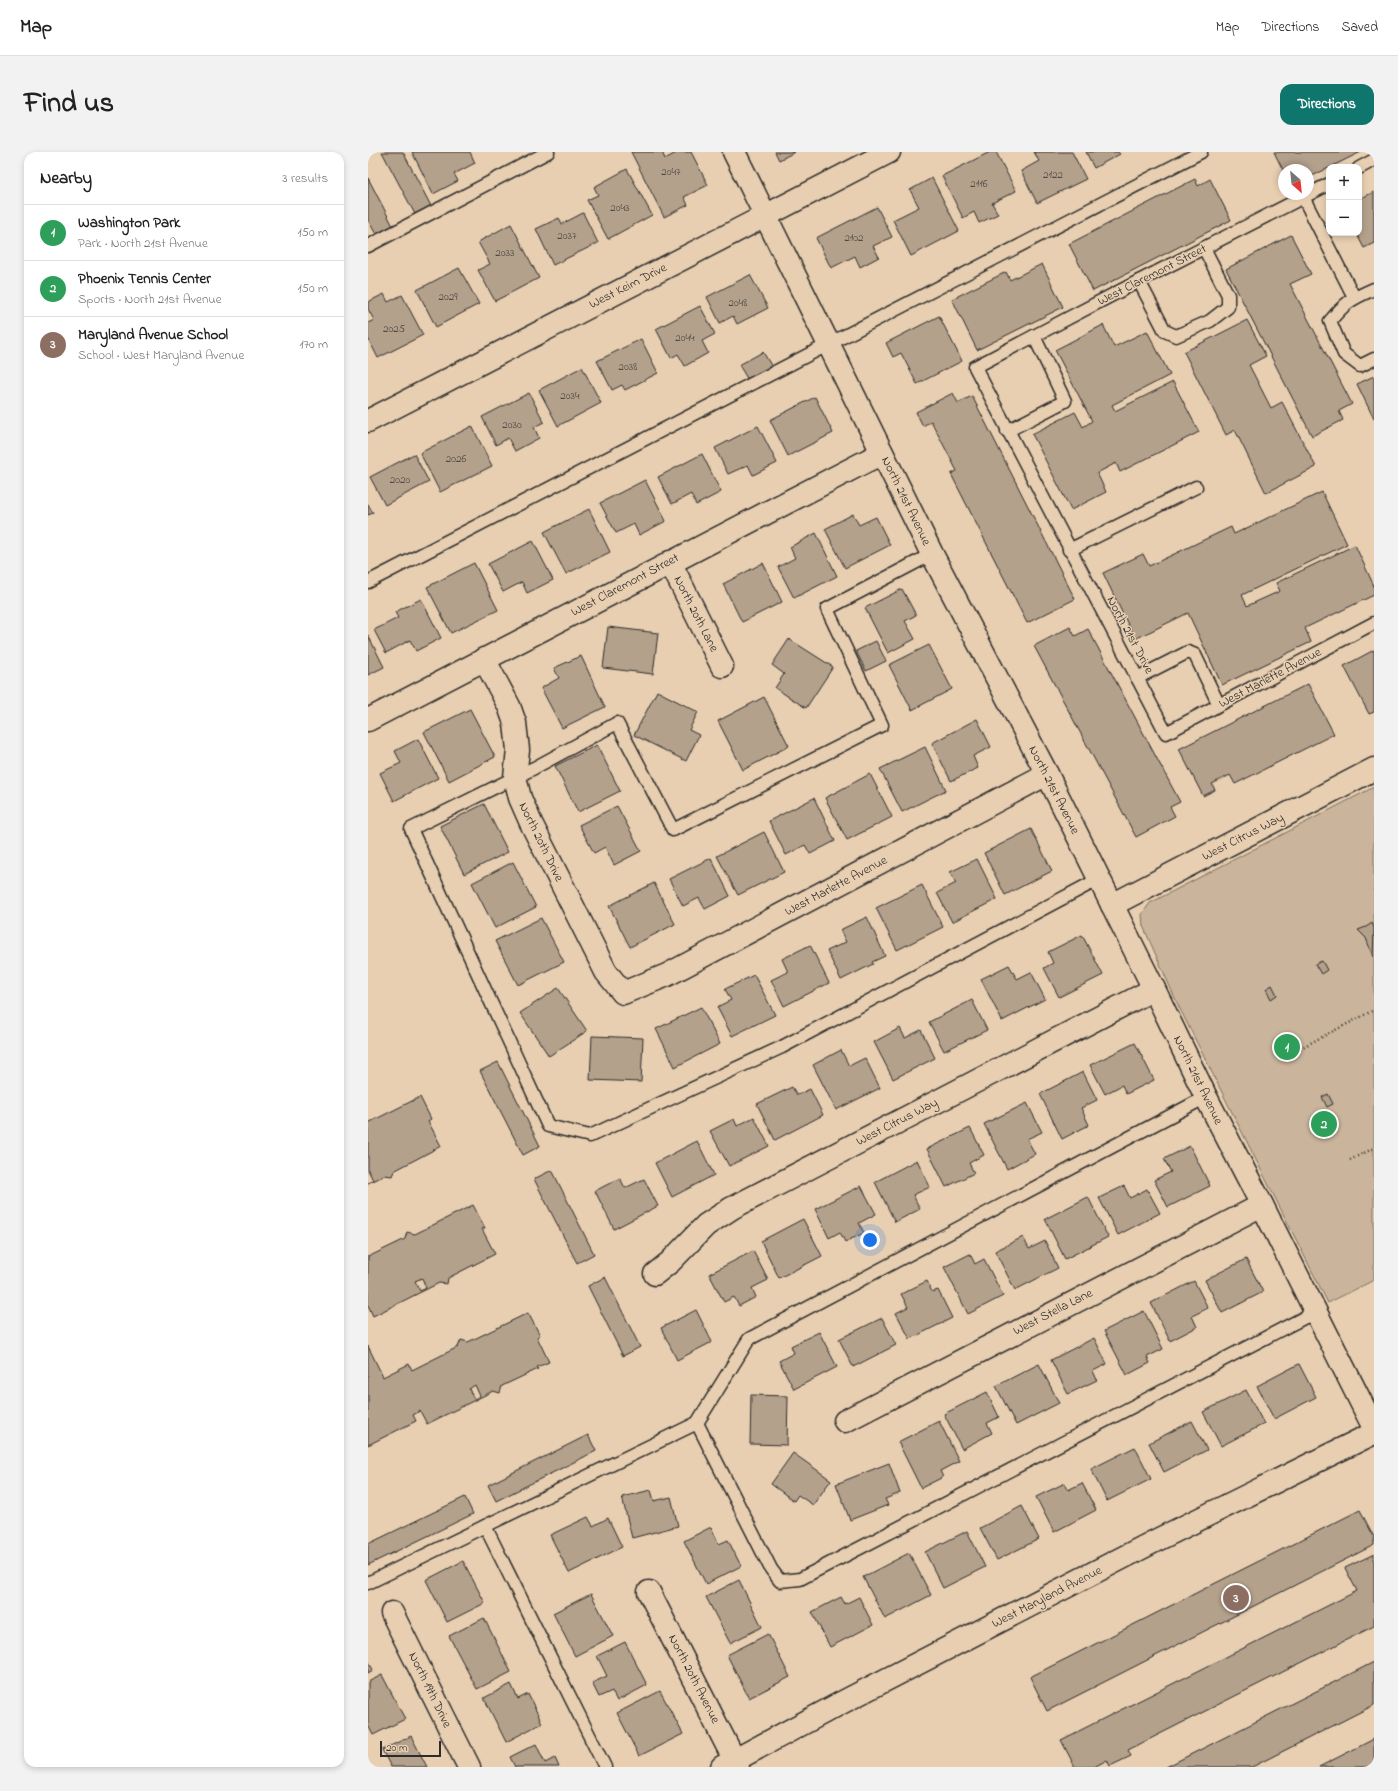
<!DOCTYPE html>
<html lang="en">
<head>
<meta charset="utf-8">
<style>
  :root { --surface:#fff; --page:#f2f2f2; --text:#222; --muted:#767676; --line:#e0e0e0; --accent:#0f766e }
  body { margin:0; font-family:"Indie Flower",sans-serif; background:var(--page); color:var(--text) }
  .controls { position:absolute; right:12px; top:12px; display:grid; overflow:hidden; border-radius:8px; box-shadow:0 2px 6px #0003 }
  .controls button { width:36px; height:36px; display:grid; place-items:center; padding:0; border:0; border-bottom:1px solid var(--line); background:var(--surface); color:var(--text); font:20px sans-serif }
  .compass { position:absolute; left:910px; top:12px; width:36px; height:36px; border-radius:50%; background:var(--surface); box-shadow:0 2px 6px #0003; rotate:153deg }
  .scale { position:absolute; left:12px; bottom:10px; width:61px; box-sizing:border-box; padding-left:4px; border:2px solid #2b2b2b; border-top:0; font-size:11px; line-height:14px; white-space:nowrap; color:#2b2b2b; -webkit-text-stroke:3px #e9cfb1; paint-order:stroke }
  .you { position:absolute; left:502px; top:1088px; width:14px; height:14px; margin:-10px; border:3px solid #fff; border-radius:50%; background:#1a73e8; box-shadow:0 0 0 6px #1a73e833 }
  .badge { display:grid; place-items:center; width:26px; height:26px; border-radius:50%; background:var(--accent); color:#fff; font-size:13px; font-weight:700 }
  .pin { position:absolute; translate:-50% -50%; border:2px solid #fff; box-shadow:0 1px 4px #0006 }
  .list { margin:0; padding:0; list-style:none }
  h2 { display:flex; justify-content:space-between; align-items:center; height:52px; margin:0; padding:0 16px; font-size:17px }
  h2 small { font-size:13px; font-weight:400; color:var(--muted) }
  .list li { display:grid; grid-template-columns:26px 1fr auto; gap:12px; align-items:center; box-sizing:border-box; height:56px; padding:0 16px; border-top:1px solid var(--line) }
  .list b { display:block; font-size:15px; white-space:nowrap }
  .list p { margin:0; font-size:13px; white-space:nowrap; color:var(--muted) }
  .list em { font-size:13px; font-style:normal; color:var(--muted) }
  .map { position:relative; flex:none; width:1006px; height:1615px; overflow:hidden; border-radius:12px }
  header { display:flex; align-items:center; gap:24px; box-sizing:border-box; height:56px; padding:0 20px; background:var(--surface); border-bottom:1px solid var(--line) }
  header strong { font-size:19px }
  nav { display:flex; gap:22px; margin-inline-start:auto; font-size:14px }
  .intro { display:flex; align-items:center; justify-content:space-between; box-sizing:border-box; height:96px; padding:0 24px }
  h1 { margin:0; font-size:28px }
  .button { padding:10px 18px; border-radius:12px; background:var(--accent); color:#fff; font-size:14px; font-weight:700 }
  main { display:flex; gap:24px; padding:0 24px }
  aside { flex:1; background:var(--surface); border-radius:12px; box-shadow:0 2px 6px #0003 }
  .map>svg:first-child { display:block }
  .green { fill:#cab49b; stroke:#7a7063 }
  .building { fill:#b4a18c; stroke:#2b2b2b; fill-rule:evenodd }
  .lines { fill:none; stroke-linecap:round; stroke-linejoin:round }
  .service-casing { stroke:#2b2b2b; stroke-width:15 }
  .minor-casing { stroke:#2b2b2b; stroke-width:25 }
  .tertiary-casing { stroke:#2b2b2b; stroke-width:25 }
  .path { stroke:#2b2b2b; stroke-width:2.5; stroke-dasharray:1 3; stroke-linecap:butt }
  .service { stroke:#e9cfb1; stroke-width:12 }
  .minor { stroke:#e9cfb1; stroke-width:22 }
  .tertiary { stroke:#e9cfb1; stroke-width:22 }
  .labels { text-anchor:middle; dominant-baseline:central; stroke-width:3; stroke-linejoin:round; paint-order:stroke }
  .number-label { font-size:11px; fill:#4d4843 }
  .street-label { font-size:13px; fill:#2b2b2b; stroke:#e9cfb1 }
</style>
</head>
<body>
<header>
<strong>Map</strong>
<nav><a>Map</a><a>Directions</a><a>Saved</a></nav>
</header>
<div class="intro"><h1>Find us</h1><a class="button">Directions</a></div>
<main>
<aside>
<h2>Nearby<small>3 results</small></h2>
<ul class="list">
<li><span class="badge" style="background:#2e9e5b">1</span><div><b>Washington Park</b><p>Park · North 21st Avenue</p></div><em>150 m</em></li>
<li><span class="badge" style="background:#2e9e5b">2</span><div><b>Phoenix Tennis Center</b><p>Sports · North 21st Avenue</p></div><em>150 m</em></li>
<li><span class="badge" style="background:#8d6e63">3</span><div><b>Maryland Avenue School</b><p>School · West Maryland Avenue</p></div><em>170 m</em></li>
</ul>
</aside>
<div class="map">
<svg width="1006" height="1615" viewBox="0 0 1006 1615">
  <rect width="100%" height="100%" fill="#e9cfb1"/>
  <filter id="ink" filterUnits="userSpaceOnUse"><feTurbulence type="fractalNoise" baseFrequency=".025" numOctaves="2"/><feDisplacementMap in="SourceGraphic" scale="8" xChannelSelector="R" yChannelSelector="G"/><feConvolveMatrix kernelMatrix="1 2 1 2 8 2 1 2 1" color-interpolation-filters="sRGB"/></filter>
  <g filter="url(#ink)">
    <path class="green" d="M1006 635V1128L960 1151 811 855 775 774 774 762 782 751Z"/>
    <g class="building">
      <path d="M14 0H35L64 56 48 64Z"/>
      <path d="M44 0H102L107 11 86 22 90 29 65 42Z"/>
      <path d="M263 0H294L297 7 310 0H323L340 33 316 45 320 53 296 65Z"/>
      <path d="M407 0H427L411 8Z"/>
      <path d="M622 0H628L648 39 624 51 630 62 611 71 606 60 595 66 574 24Z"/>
      <path d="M666 0H704L718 27 669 51 653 19 671 9Z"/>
      <path d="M718 0H750L752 2 726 16Z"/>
      <path d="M906 0H993L940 26V18H916V20Z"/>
      <path d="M259 17 284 63 240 87 219 48 230 43 226 35Z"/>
      <path d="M0 26 26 76 9 84 0 68Z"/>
      <path d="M564 26 591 79 543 104 525 68 551 55 542 38Z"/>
      <path d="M827 27 830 34 842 27 863 68 725 139 701 92Z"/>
      <path d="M1006 40V91L996 96 988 81H991V47Z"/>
      <path d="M509 55 524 85 505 94 511 105 492 115 487 104 463 116 448 86Z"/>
      <path d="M215 61 230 91 185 113 168 77 191 66 194 72Z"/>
      <path d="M143 72 171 126 127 149 110 118 122 112 110 90Z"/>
      <path d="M923 83 943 122 922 132 984 252 971 259 975 268 944 284 858 117Z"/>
      <path d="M674 112 695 155 609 198 584 147 638 120 642 128Z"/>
      <path d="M91 116 111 152 68 175 49 138Z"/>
      <path d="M382 123 400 156 369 172 365 164 352 171 339 145Z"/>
      <path d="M16 142 20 150 34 143 55 183 10 206 0 186V171L6 168 0 157V150Z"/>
      <path d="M332 154 347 182 334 189 340 201 317 214 310 202 303 206 288 177Z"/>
      <path d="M571 164 594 209 549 232 533 201 525 205 518 191Z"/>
      <path d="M879 168 898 204 881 213 903 256 914 250 948 315 898 341 867 278 858 283 816 200Z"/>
      <path d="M735 173 746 195 779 179 802 223 744 253 747 259 805 230 831 280 752 320 748 311 729 321 738 340 703 358 664 282 707 260 715 275 724 269 687 198Z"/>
      <path d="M273 187 290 221 257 238 254 233 244 238 229 209Z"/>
      <path d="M395 200 404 215 380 228 371 213Z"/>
      <path d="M214 215 233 251 190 274 171 238Z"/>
      <path d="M1006 224V267L989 232Z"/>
      <path d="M161 241 176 270 166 275 171 286 147 299 140 286 128 293 114 265Z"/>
      <path d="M585 241 590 251 604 244 707 447 659 471 583 322 589 319 563 269 555 274 548 260Z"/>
      <path d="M447 245 465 281 420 304 402 268Z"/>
      <path d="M104 274 124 314 72 340 52 301Z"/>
      <path d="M390 274 409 311 385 323 380 313 360 322 347 296Z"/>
      <path d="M46 302 61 330 17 353 2 325Z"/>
      <path d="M334 302 353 340 328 353 323 342 304 352 290 325Z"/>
      <path d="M277 328 298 369 271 383 266 372 248 381 232 351Z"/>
      <path d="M954 340 979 392 874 443 879 454 912 439 908 431 987 393 1006 434V443L937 476 943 490 854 533 820 461 767 487 735 421 775 402 781 414 863 375 866 382Z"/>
      <path d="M0 352 5 361 0 363Z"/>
      <path d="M221 357 242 400 198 422 176 380Z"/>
      <path d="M485 362 491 373 508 365 522 393 477 416 457 377Z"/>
      <path d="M448 381 469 424 426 446 410 415 427 406 422 395Z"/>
      <path d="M165 389 185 428 159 441 154 430 135 440 120 412Z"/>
      <path d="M106 411 130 458 83 481 59 435Z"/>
      <path d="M395 411 414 450 374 470 355 432Z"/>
      <path d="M534 437 548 463 537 469 547 487 520 501 497 456Z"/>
      <path d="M53 447 73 486 48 499 42 488 18 501 6 478 30 466 27 460Z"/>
      <path d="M240 475 290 481 285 522 235 516Z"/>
      <path d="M702 475 707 484 720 477 812 650 802 655 807 664 768 685 666 494Z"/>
      <path d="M0 483 16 515 0 523Z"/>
      <path d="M421 487 465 515 438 556 407 536 416 522 404 513Z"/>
      <path d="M508 489 518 509 498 519 488 499Z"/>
      <path d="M561 493 584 537 544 558 521 513Z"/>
      <path d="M1006 498V560L1001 562 976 514Z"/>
      <path d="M213 504 237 555 194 576 173 536 191 526 186 516Z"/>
      <path d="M940 532 966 582 867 632 862 623 844 632 847 638 835 644 811 597Z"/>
      <path d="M289 539 330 560 321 578 331 583 318 609 266 583Z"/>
      <path d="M396 545 421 594 375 618 350 569Z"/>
      <path d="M102 557 127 605 81 629 56 580Z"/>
      <path d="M609 567 623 595 605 604 610 616 583 629 564 591Z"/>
      <path d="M50 587 70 626 26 649 12 621 33 611 27 599Z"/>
      <path d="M229 593 252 639 210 660 187 614Z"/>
      <path d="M557 595 578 638 534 660 512 617Z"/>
      <path d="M502 622 524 665 479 688 457 646Z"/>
      <path d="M446 646 467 689 442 702 437 693 418 703 401 669Z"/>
      <path d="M116 652 140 700 96 722 72 674Z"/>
      <path d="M249 654 273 699 246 713 237 695 226 701 211 673Z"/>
      <path d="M663 677 684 719 637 743 616 701Z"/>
      <path d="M396 680 416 720 370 743 349 704Z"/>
      <path d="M343 706 362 744 337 757 331 746 315 754 301 727Z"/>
      <path d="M609 707 629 747 584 770 569 741 588 731 582 720Z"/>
      <path d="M145 710 168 755 127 776 104 731Z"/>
      <path d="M286 731 307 772 262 795 241 754Z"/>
      <path d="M554 733 575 775 529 798 508 756Z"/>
      <path d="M499 765 517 804 504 810 505 812 473 828 459 799 478 790 472 778Z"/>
      <path d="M173 766 196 810 150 833 127 789Z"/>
      <path d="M1004 771 1006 776 1005 805 998 786 990 778 998 775Z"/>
      <path d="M714 783 735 823 691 845 676 816 685 811 680 800Z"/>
      <path d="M442 793 461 831 416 854 403 828 420 820 414 807Z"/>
      <path d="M954 809 959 818 953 822 947 812Z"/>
      <path d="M641 813 649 827 663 820 677 847 634 869 613 827Z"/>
      <path d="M386 823 407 863 364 884 349 855 363 848 357 837Z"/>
      <path d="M904 833 909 843 903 847 898 837Z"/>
      <path d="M190 836 219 879 181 904 152 861Z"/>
      <path d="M604 848 619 878 576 899 561 870Z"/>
      <path d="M333 855 352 892 307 915 288 877Z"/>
      <path d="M532 876 537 886 553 878 567 906 525 927 506 890Z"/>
      <path d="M224 884 275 886 273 930 222 928Z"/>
      <path d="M767 891 786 928 758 942 754 933 737 942 722 913Z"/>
      <path d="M473 898 481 914 497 906 512 936 468 958 445 913Z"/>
      <path d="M130 910 172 994 155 1003 112 919Z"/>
      <path d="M715 920 729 948 713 956 721 973 694 987 672 942Z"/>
      <path d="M424 935 429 943 442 937 455 963 407 988 389 952Z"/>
      <path d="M960 942 965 952 959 955 954 945Z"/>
      <path d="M52 945 63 967 60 969 73 994 26 1019 24 1024 16 1023 0 1031 5 1028 0 1018V971Z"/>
      <path d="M659 951 674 980 659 987 667 1002 639 1017 616 972Z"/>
      <path d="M386 965 401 994 361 1014 342 979 366 967 369 974Z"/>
      <path d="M602 976 616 1003 601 1011 606 1021 578 1035 559 997Z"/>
      <path d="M329 989 346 1023 304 1045 287 1011Z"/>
      <path d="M822 994 842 1034 800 1055 786 1028 803 1020 796 1007Z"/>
      <path d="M549 1008 562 1035 545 1043 552 1057 527 1070 507 1030Z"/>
      <path d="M184 1018 226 1102 209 1111 166 1027Z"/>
      <path d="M252 1026 257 1036 276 1027 290 1054 246 1077 227 1039Z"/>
      <path d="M493 1034 508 1062 491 1071 496 1081 477 1090 472 1080 461 1086 447 1057Z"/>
      <path d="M756 1034 762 1046 779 1037 792 1061 750 1083 731 1046Z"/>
      <path d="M720 1045 740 1085 697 1107 677 1067Z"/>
      <path d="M105 1053 117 1076 114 1077 127 1102 80 1126 79 1132 71 1131 5 1164 0 1153V1105L37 1087 39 1080 47 1082ZM54 1126 58 1136 52 1139 47 1129Z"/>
      <path d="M435 1067 454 1104 411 1126 393 1089Z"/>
      <path d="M655 1085 661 1097 677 1089 690 1116 647 1138 627 1099Z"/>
      <path d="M385 1099 400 1128 384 1136 388 1145 371 1154 366 1145 356 1150 341 1122Z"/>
      <path d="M602 1102 607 1112 616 1107 635 1144 600 1162 576 1115Z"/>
      <path d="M878 1107 895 1140 854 1161 837 1128Z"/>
      <path d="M237 1125 272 1195 255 1204 220 1134Z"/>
      <path d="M559 1129 564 1140 570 1138 584 1166 542 1187 528 1161 540 1155 533 1142Z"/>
      <path d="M826 1129 840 1156 824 1164 829 1175 802 1189 783 1151Z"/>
      <path d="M328 1158 344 1190 309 1208 293 1176Z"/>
      <path d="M776 1159 795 1197 779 1205 782 1211 759 1223 736 1179Z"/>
      <path d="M160 1161 172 1183 169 1185 181 1210 169 1215 170 1217 134 1234 132 1241 125 1239 59 1272 52 1259 45 1263 48 1269 0 1293V1194L15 1225 41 1212 44 1218 90 1195 93 1188 100 1190ZM107 1233 112 1244 106 1247 101 1237Z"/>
      <path d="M514 1166 528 1193 485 1215 471 1187Z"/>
      <path d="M451 1180 469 1215 426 1237 411 1209 426 1201 423 1194Z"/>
      <path d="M726 1186 739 1212 725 1219 729 1228 700 1242 683 1208Z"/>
      <path d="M671 1212 691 1251 648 1273 628 1234Z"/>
      <path d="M931 1212 948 1245 906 1267 889 1234Z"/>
      <path d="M878 1238 896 1272 853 1294 835 1260Z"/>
      <path d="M619 1240 631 1265 619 1271 624 1281 594 1297 576 1262Z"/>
      <path d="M383 1243 420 1244 419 1293 382 1292Z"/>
      <path d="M571 1269 591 1309 572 1319 575 1325 553 1336 530 1290Z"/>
      <path d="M824 1269 839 1298 796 1320 781 1291Z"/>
      <path d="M220 1283 228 1299 128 1349 120 1333Z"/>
      <path d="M767 1295 783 1327 739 1349 723 1317Z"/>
      <path d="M425 1301 463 1328 445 1353 430 1343 426 1349 403 1332Z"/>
      <path d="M521 1311 532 1341 517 1347 520 1353 482 1368 468 1332Z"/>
      <path d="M697 1331 700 1338 714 1331 728 1358 686 1380 668 1345Z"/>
      <path d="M283 1338 286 1349 303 1345 310 1374 264 1386 254 1345Z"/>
      <path d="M97 1345 105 1362 0 1413V1392Z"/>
      <path d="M654 1354 671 1387 629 1408 612 1376Z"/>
      <path d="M992 1358 1006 1385V1393L679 1559 662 1525Z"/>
      <path d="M220 1365 225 1374 240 1366 254 1395 201 1421 182 1383Z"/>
      <path d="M343 1375 351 1392 360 1388 373 1414 338 1432 316 1389Z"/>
      <path d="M599 1379 617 1415 575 1436 557 1400Z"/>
      <path d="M541 1401 563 1443 517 1467 495 1425Z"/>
      <path d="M1006 1402V1474L760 1598 763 1604 742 1614 739 1608 726 1615H707L693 1588 989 1439 977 1416Z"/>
      <path d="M95 1409 117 1451 79 1470 58 1428Z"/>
      <path d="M371 1428 394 1475 362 1491 338 1445Z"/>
      <path d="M223 1442 245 1484 207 1504 185 1461Z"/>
      <path d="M473 1445 477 1452 491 1445 505 1473 462 1495 444 1460Z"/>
      <path d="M116 1466 143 1520 109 1537 81 1484Z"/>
      <path d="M400 1482 422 1525 381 1546 359 1503Z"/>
      <path d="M257 1490 279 1533 249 1549 244 1539 231 1545 224 1531 239 1524 229 1504Z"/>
      <path d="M0 1508 5 1518 0 1521Z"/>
      <path d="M1006 1510V1553L884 1615H798Z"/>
      <path d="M14 1523 37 1567 5 1583 0 1573V1530Z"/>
      <path d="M143 1532 150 1547 160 1542 174 1571 138 1590 116 1546Z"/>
      <path d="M292 1539 315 1582 271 1604 249 1561Z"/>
      <path d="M43 1584 59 1615H23L14 1598Z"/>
      <path d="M1006 1587V1615H951Z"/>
      <path d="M168 1592 177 1611 187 1606 191 1615H147L142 1605Z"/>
    </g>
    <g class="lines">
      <g class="service-casing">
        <g id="service">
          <path d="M991 16 1006 8"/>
          <path d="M961 32 771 129 607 215 798 581 1006 471"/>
          <path d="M935 45 986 145"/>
          <path d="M0 94 180 0"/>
          <path d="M771 129 797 179 808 184 842 169 860 155V143L836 96"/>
          <path d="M1006 137C983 147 978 150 962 169L976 202 992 214 1006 207"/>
          <path d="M639 279 697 249 666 184"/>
          <path d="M701 398 828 335"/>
          <path d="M564 402 459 457 514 573 305 678 249 571 166 616 43 677 180 974 222 984 414 895 731 727"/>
          <path d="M0 430 833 0"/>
          <path d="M769 526 820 500 827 503 851 553"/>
          <path d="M329 1271 403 1417 412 1429 432 1427 947 1160"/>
          <path d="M117 1374 237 1615"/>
          <path d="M0 1431 329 1271 381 1187 838 945"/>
        </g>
      </g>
      <g class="minor-casing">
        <g id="minor">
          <path d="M0 269 521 0"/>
          <path d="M302 410 354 514"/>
          <path d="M116 507 141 554 147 571 150 598 147 625 152 646 163 671 238 820 255 841 299 823 679 622"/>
          <path d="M0 568 514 301"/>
          <path d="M744 753 1006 617"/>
          <path d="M287 1122 302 1110 338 1073 364 1056 786 837"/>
          <path d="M477 1269 894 1053"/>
          <path d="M281 1440 370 1615"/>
          <path d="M24 1461 101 1615"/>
        </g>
      </g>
      <g class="tertiary-casing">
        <g id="tertiary">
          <path d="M366 0 564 402 679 622 786 837 838 945 894 1053 1006 1276"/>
          <path d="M354 1615 473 1551 789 1388 1006 1281"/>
        </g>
      </g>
      <g class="path">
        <path d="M925 900 1006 858"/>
        <path d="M982 1008 1006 996"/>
      </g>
      <use href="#service" class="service"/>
      <use href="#minor" class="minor"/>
      <use href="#tertiary" class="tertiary"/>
    </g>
  </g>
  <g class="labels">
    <g class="number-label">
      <text x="303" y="20">2047</text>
      <text x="685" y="23">2122</text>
      <text x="611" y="32">2116</text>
      <text x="252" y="56">2043</text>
      <text x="199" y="84">2037</text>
      <text x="486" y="86">2102</text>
      <text x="137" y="101">2033</text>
      <text x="80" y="145">2029</text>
      <text x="370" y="151">2048</text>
      <text x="26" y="177">2025</text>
      <text x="317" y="186">2044</text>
      <text x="260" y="215">2038</text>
      <text x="202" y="244">2034</text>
      <text x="144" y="273">2030</text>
      <text x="88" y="307">2026</text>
      <text x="32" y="328">2020</text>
    </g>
    <g class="street-label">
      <text transform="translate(784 123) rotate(-27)">West Claremont Street</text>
      <text transform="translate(260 134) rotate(-27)">West Keim Drive</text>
      <text transform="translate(538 349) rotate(64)">North 21st Avenue</text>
      <text transform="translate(257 433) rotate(-28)">West Claremont Street</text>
      <text transform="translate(328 462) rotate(63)">North 20th Lane</text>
      <text transform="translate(762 483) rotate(62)">North 21st Drive</text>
      <text transform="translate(902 526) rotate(-28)">West Marlette Avenue</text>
      <text transform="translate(686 638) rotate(63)">North 21st Avenue</text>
      <text transform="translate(875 685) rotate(-27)">West Citrus Way</text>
      <text transform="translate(173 690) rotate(64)">North 20th Drive</text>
      <text transform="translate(468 734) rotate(-28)">West Marlette Avenue</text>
      <text transform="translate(830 928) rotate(64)">North 21st Avenue</text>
      <text transform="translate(529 970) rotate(-27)">West Citrus Way</text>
      <text transform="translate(685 1160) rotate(-27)">West Stella Lane</text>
      <text transform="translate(679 1445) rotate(-27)">West Maryland Avenue</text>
      <text transform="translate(326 1527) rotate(63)">North 20th Avenue</text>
      <text transform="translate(62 1538) rotate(64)">North 19th Drive</text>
    </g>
  </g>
</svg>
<div class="controls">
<button>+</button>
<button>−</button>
</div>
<svg class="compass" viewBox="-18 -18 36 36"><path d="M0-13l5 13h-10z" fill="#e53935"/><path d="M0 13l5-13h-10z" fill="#767676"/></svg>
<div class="scale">20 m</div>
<div class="you"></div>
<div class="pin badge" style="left:919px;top:895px;background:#2e9e5b">1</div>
<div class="pin badge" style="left:956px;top:972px;background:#2e9e5b">2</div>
<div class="pin badge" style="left:868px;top:1446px;background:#8d6e63">3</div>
</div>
</main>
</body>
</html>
